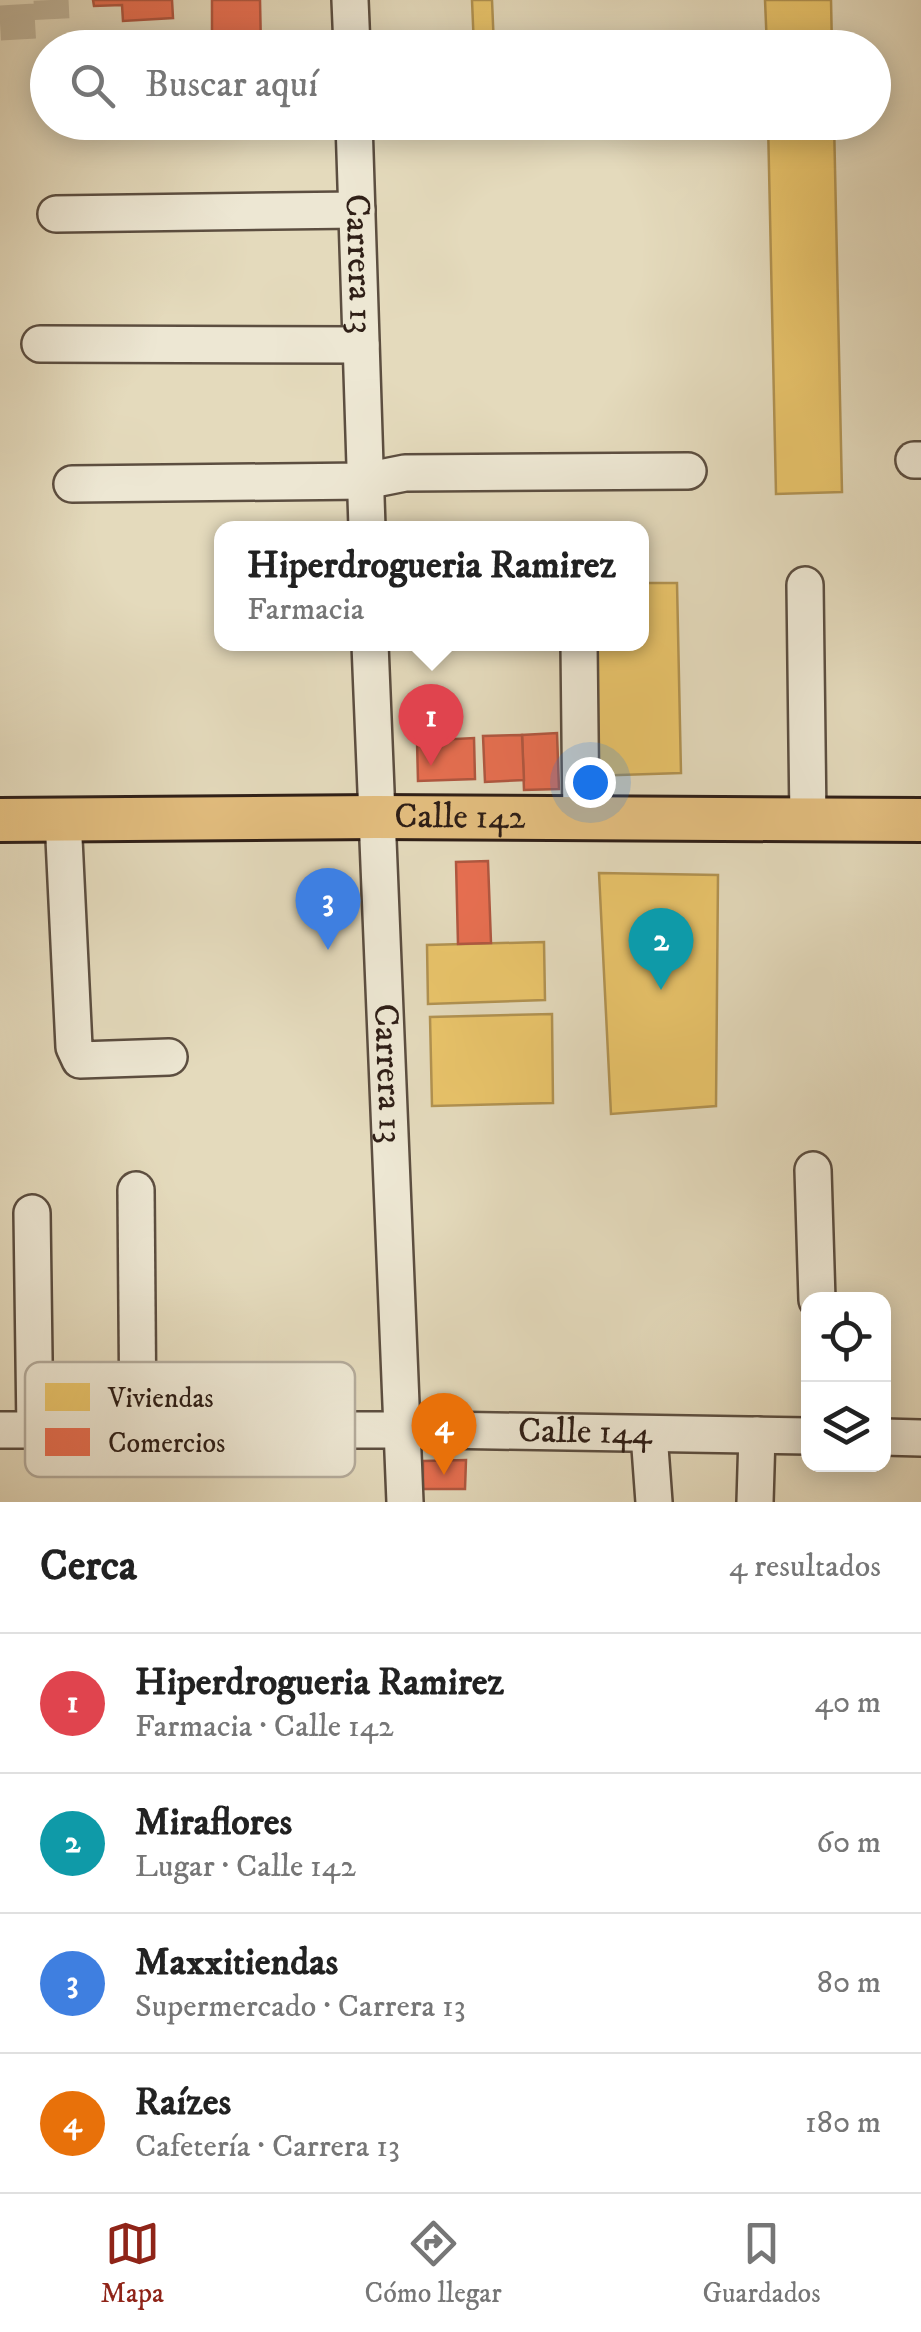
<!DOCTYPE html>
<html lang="es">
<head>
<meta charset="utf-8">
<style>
  :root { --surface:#fff; --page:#f2f2f2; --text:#222; --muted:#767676; --line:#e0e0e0; --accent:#8f2418 }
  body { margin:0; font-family:"IM FELL DW Pica",serif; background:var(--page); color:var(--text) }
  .controls { position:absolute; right:30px; bottom:30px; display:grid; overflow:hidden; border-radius:20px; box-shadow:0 5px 25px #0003 }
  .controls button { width:90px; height:90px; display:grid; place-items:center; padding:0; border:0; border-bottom:2px solid var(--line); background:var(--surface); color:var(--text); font:50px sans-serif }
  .you { position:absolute; left:590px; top:782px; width:35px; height:35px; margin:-25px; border:8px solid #fff; border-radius:50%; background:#1a73e8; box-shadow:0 0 0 15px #1a73e833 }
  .badge { display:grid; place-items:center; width:65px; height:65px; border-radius:50%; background:var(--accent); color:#fff; font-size:32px; font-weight:700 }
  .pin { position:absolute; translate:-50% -82px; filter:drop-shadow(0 2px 5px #0008) }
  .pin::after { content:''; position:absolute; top:52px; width:35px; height:30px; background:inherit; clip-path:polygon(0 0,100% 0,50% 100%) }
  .popup { position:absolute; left:214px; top:521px; width:435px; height:130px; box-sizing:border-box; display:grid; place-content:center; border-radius:20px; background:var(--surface); filter:drop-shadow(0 2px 8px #0005); font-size:32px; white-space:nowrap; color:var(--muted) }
  .popup b { font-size:38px; color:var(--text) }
  .popup::after { content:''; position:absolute; left:50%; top:100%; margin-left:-20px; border:20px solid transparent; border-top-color:var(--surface) }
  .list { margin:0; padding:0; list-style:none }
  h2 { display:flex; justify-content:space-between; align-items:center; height:130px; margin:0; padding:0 40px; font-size:42px }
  h2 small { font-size:32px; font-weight:400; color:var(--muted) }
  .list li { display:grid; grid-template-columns:65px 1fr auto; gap:30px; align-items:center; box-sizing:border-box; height:140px; padding:0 40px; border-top:2px solid var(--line) }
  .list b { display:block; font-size:38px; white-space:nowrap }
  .list p { margin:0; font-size:32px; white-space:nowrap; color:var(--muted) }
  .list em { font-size:32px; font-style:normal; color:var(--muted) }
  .icon { flex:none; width:55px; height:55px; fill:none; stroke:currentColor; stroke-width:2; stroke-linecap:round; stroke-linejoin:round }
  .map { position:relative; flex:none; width:921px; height:1502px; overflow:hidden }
  .search { position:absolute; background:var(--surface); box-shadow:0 5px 25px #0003; left:30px; right:30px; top:30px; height:110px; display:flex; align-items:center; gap:25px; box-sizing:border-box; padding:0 35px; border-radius:55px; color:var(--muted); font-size:38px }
  .sheet { height:690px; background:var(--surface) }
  nav { display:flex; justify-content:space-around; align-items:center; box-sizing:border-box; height:140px; border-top:2px solid var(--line); background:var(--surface); font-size:28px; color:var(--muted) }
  nav a { display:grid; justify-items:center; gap:5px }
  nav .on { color:var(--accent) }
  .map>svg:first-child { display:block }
  .homes { fill:#e9c46a; stroke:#b19251; stroke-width:2.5 }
  .shops { fill:#e76f51; stroke:#b05740; stroke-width:2.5 }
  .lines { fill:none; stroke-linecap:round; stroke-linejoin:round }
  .minor-tunnel { stroke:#c0b59b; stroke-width:35; stroke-dasharray:35 18; stroke-linecap:butt }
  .minor-casing { stroke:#5c4e40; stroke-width:40 }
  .major-casing { stroke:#2f1f17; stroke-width:48 }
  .minor { stroke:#ede7d3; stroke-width:35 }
  .major { stroke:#e2bd7e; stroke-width:42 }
  .labels { text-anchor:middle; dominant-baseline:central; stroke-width:10; stroke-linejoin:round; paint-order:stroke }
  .street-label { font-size:35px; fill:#2f1f17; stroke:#ede7d3 }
  .key { fill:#ede7d3; stroke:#b4ab9b; stroke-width:2.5 }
  .key-label { font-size:28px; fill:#2f1f17 }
</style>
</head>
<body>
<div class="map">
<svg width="921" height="1502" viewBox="0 0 921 1502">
  <rect width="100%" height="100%" fill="#e4dabc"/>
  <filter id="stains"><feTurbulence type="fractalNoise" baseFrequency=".002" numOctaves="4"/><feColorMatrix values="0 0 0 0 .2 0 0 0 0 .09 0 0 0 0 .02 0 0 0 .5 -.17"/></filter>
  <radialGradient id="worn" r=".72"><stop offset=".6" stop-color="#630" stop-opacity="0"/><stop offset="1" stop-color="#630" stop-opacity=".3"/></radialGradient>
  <g class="homes">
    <path d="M472 0H492L494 48H474Z"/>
    <path d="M765 0H831L832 48H767Z"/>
    <path d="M768 122H834L842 492 776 494Z"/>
    <path d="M641 583H677L681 773 589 776 586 644H641Z"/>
    <path d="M599 873 718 875 716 1106 611 1114Z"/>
    <path d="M544 942 545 1000 428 1004 427 945Z"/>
    <path d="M552 1014 553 1103 432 1106 430 1017Z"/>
  </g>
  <g class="shops">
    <path d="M93 0H172L173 18 123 21 122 5 94 6Z"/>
    <path d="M212 0H260L261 48H212Z"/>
    <path d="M557 733 559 789 524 790 522 735Z"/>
    <path d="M522 735 524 780 485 782 483 736Z"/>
    <path d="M474 738 475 779 418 781 417 741Z"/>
    <path d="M488 861 491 943 458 944 456 862Z"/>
    <path d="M466 1460 465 1489H423V1461Z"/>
  </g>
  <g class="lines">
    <path class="minor-tunnel" d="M0 23 52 20 51 0"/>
    <g class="minor-casing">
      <g id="minor">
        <path d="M350 0 352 48"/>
        <path id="s1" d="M354 122 367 528"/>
        <path d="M56 214 357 210"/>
        <path d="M40 344 361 345"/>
        <path d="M914 460H921"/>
        <path d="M72 484 365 481 405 473 688 471"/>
        <path d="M805 585 808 821"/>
        <path id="s2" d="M370 644 405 1502"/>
        <path d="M579 644 581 820"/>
        <path d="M63 818 74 1047 80 1060 169 1057"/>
        <path d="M813 1170 817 1300"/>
        <path d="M136 1190 138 1430"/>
        <path d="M32 1213 35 1430"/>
        <path id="s3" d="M0 1430H440L808 1436"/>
        <path d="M649 1434 654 1502"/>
        <path d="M884 1437 921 1438"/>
        <path d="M755 1502 757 1435"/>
      </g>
    </g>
    <g class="major-casing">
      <g id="major">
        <path id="s4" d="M0 820 376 817 921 820"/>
      </g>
    </g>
    <use href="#minor" class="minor"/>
    <use href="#major" class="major"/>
  </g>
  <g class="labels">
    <g class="street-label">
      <text stroke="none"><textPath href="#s1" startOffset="142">Carrera 13</textPath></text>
      <text stroke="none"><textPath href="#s4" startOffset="460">Calle 142</textPath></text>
      <text stroke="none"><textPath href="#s2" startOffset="430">Carrera 13</textPath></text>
      <text stroke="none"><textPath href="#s3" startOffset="585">Calle 144</textPath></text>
    </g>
  </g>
  <rect x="25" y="1362" width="330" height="115" rx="15" class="key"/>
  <rect x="45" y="1383" width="45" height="28" fill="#e9c46a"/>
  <rect x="45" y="1428" width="45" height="28" fill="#e76f51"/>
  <g class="key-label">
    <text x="108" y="1407">Viviendas</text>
    <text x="108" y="1452">Comercios</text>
  </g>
  <rect width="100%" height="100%" filter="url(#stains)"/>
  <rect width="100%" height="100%" fill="url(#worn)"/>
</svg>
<div class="controls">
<button><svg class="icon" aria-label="locate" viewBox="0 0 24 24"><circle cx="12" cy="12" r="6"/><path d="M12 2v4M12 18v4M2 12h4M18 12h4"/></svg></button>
<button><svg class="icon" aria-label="layers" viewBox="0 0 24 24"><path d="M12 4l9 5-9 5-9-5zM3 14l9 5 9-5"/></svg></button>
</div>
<div class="you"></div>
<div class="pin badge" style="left:431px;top:766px;background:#e0444e">1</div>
<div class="popup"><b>Hiperdrogueria Ramirez</b>Farmacia</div>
<div class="pin badge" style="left:661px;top:990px;background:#0f9aa8">2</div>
<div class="pin badge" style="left:328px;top:950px;background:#3f7fe0">3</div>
<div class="pin badge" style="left:444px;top:1475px;background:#e8710a">4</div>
<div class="search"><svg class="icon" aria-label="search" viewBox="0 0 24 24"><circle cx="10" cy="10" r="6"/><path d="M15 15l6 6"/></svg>Buscar aquí</div>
</div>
<section class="sheet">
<h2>Cerca<small>4 resultados</small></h2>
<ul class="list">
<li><span class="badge" style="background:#e0444e">1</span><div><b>Hiperdrogueria Ramirez</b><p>Farmacia · Calle 142</p></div><em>40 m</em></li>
<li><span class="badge" style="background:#0f9aa8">2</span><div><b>Miraflores</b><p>Lugar · Calle 142</p></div><em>60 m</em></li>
<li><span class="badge" style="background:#3f7fe0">3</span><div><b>Maxxitiendas</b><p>Supermercado · Carrera 13</p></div><em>80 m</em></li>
<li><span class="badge" style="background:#e8710a">4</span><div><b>Raízes</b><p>Cafetería · Carrera 13</p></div><em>180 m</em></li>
</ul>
</section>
<nav>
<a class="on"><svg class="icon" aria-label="map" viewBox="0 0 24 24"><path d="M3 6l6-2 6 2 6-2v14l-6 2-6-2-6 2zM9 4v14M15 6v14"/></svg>Mapa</a>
<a><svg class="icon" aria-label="directions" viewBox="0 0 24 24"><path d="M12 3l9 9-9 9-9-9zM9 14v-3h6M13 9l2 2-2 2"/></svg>Cómo llegar</a>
<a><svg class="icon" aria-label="saved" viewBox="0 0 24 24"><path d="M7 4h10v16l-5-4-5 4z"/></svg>Guardados</a>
</nav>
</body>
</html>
